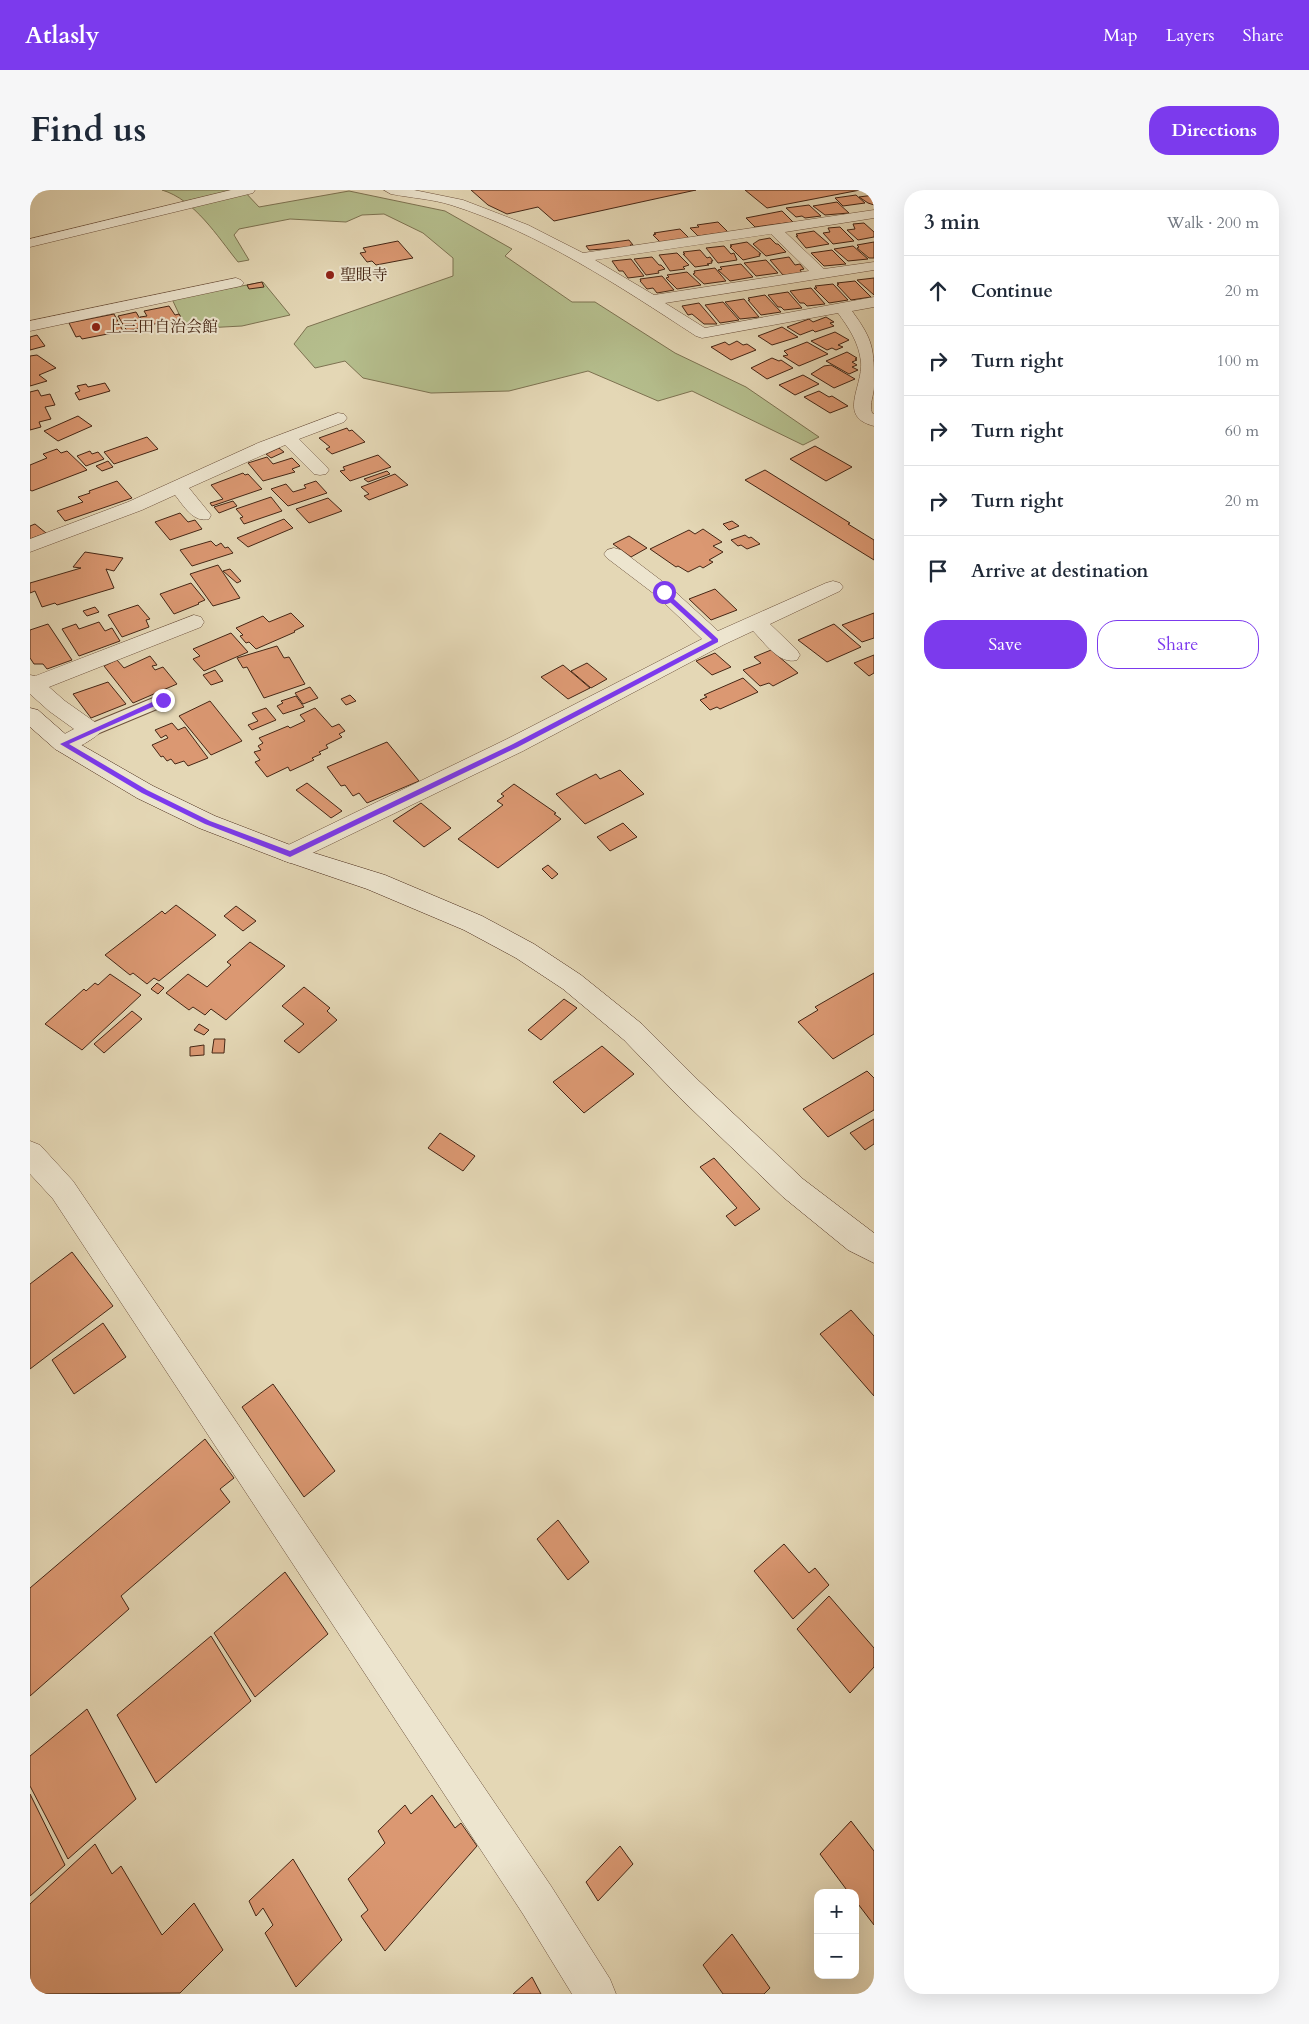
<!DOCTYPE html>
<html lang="en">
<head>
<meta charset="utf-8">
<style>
  :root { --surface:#fff; --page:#f6f6f7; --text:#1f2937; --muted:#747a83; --line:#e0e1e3; --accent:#7c3aed }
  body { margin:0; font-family:Cardo,"Noto Serif JP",serif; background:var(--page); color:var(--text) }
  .controls { position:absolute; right:15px; bottom:15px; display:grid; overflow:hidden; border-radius:10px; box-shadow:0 5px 20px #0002 }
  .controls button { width:45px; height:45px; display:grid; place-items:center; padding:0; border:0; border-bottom:1px solid var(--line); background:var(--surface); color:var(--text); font:25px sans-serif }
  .stop { position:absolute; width:15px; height:15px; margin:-11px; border:4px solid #7c3aed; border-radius:50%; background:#fff }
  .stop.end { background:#7c3aed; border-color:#fff; box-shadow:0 1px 5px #0008 }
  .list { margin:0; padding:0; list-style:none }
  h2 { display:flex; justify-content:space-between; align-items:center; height:65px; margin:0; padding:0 20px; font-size:21px }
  h2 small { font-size:16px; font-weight:400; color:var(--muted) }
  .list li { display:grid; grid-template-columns:32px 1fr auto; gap:15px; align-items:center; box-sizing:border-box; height:70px; padding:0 20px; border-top:1px solid var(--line) }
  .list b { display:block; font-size:19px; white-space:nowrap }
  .list em { font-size:16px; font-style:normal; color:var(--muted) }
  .actions { display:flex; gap:10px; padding:15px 20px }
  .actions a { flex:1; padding:11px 0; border:1px solid var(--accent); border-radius:20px; text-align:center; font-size:18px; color:var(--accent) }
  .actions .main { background:var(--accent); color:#fff }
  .icon { flex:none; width:28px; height:28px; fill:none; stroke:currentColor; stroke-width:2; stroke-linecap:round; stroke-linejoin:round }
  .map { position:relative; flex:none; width:844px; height:1804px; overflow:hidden; border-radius:20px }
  header { display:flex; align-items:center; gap:30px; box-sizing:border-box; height:70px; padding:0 25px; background:var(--accent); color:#fff }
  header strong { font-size:24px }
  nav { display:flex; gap:28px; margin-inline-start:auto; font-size:18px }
  .intro { display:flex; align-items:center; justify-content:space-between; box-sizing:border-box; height:120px; padding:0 30px }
  h1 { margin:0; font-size:35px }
  .button { padding:12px 22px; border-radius:20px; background:var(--accent); color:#fff; font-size:18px; font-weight:700 }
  main { display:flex; gap:30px; padding:0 30px }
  aside { flex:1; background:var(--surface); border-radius:20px; box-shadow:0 5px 20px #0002 }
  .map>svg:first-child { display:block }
  .green { fill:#b5be8d; stroke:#7d7251 }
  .building { fill:#db9872; stroke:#452615 }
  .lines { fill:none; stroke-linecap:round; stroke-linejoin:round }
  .lane-casing { stroke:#6d523d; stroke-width:2 }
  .street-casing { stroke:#6d523d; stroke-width:1 }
  .secondary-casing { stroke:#452615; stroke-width:1 }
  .lane { fill:#ede5cf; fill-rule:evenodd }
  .street { fill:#ede5cf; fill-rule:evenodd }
  .secondary { fill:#ede5cf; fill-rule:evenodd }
  .route { fill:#7c3aed }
  .poi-dot { fill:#8f2418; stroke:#ede5cf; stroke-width:2 }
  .labels { text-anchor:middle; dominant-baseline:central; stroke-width:4; stroke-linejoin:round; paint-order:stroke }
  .far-poi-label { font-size:16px; fill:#452615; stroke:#ede5cf; text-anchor:start }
</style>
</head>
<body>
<header>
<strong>Atlasly</strong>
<nav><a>Map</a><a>Layers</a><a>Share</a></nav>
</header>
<div class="intro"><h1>Find us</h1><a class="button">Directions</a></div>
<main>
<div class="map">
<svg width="844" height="1804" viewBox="0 0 844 1804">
  <rect width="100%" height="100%" fill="#e4d7b5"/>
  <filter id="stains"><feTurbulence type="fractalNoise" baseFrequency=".004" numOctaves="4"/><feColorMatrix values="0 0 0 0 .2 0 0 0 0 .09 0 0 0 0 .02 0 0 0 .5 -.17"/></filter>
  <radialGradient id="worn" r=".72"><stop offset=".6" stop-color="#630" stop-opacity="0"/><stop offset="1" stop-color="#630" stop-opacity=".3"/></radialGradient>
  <g class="green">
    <path d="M132 0H213L229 17 319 1 415 21 482 59 475 66 542 112H565L645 163 716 197 789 247 773 255 662 201 628 211 558 181 479 201 401 203 333 188 315 171 285 178 264 154 277 137 423 86V68L393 43 354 24 332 25 316 32 260 29 209 39 204 45 219 70 208 72C187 46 165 10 132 0Z"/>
    <path d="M233 92 260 125 212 136 156 139 142 109Z"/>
  </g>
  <g class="building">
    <path d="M441 0H666L524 31 508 17 477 24 458 15Z"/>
    <path d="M715 0H830L737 18Z"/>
    <path d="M826 5 835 13 813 16 805 8Z"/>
    <path d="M844 5V15L838 13 829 7Z"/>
    <path d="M807 12 819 23 795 25 783 16Z"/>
    <path d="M779 15 791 26 775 28 772 26 766 27 756 18Z"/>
    <path d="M752 21 763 32 725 37 716 28Z"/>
    <path d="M688 32 698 42 668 46 660 38 669 37 667 35Z"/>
    <path d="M834 33 844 42V47L828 50 817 40 825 39 823 34Z"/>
    <path d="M810 37 824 51 803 54 793 43 800 42 798 38Z"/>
    <path d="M650 39 659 48 630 52 623 45 626 44 624 43Z"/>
    <path d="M784 41 799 54 776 58 766 46H768L766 44Z"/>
    <path d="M740 48 746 54H748L756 62 736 66 723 54 729 50Z"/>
    <path d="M599 50 603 55H600L602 57 559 60 556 56Z"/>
    <path d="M368 51 383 68 346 75 342 71 337 72 330 63 336 62 333 58Z"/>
    <path d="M717 52 731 64H729L730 66 713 70 700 57 702 56 700 55Z"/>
    <path d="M844 52V68H839L827 58 829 57 827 55Z"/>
    <path d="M694 56 701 64 704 63 707 70 688 73 676 58Z"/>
    <path d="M823 56 838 69 818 71 804 59Z"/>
    <path d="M670 60 677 68 680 67 683 71H681L682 73 677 74 679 75 665 77 653 64H655L653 62Z"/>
    <path d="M802 60 816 74 794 76 781 63Z"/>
    <path d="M647 63 659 75 653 77 655 79 640 81 629 65Z"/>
    <path d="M622 67 629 75H631L635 79 628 81 629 83 616 85 604 69Z"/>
    <path d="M759 67 765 75 770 74 774 79 770 80 772 83 753 85 740 70Z"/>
    <path d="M601 69 614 86 598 88 593 81H589L582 71Z"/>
    <path d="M736 70 748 83 726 86 714 73Z"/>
    <path d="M711 74 723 87 700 91 688 80 692 79 690 77Z"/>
    <path d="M685 78 696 91 674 94 663 84 665 83 664 81Z"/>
    <path d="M657 82 671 95 647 99 636 88 639 87 637 85Z"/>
    <path d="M632 86 644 100 627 103 623 98 617 99 610 91H611L610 89Z"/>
    <path d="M844 88V105L827 90Z"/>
    <path d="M825 91 841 107 821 110 807 95 809 94 807 93Z"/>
    <path d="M232 92 234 97 219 99 217 95Z"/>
    <path d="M803 94 818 110 799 113 784 98H787L785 96Z"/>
    <path d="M781 98 795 114 777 116 774 113H770L760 101Z"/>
    <path d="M758 102 772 118 754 120 751 117H748L738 105Z"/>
    <path d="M735 105 751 122 731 125 718 110H720L718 108Z"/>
    <path d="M714 109 729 127 710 129 695 112Z"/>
    <path d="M693 112 709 130 690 133 675 115Z"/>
    <path d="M669 113 687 134H674L662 124 658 125 652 116Z"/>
    <path d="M139 116 145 125 149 124 152 129 119 135 117 133H114L110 127 117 126 114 121Z"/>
    <path d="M106 122 115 137 97 141 88 126Z"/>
    <path d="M84 124 93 141 52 149 50 146 46 147 39 133Z"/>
    <path d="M796 127 804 132 800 133 804 136 785 142 783 140 770 145 757 137 779 129 783 132Z"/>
    <path d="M752 137 768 147 742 155 728 146Z"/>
    <path d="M805 142 819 150 808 155 813 157 806 160 802 158 797 160 781 151Z"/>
    <path d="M7 145 15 156 0 160V147Z"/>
    <path d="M707 151 713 155 717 154 726 160 701 170 681 157 695 152 699 155Z"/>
    <path d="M777 152 798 164 769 176 753 166 758 165 754 161Z"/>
    <path d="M817 162 827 168 825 169 827 170 822 172 827 175 822 177 828 180 819 184 796 171Z"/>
    <path d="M7 165 26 178 9 185 17 191 0 196V166Z"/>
    <path d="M742 168 749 171 751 170 763 178 737 189 721 178Z"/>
    <path d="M801 175 825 189 804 198 781 184 794 176Z"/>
    <path d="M773 185 789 194 765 205 749 195Z"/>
    <path d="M75 193 80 201 49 210 45 203 50 201 47 196 56 194 58 197Z"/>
    <path d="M8 200 11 206 20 204 25 215 15 217 21 229 9 232 11 237 0 240V202Z"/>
    <path d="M789 201 799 207 802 206 818 216 800 223 774 207Z"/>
    <path d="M48 226 62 236 28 251 14 241Z"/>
    <path d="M317 238 319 241 322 240 335 252 302 264 296 259 300 257 289 248Z"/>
    <path d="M117 247 128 259 84 274 74 262Z"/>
    <path d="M785 256 822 277 796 291 760 269Z"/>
    <path d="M249 258 254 262 241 268 236 264Z"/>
    <path d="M27 259 31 263 37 261 57 280 2 301 0 300V275L17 268 13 264Z"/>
    <path d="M60 261 62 264 68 262 74 269 56 276 47 266Z"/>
    <path d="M348 265 361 277 320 291 310 281 315 280 313 277Z"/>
    <path d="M237 267 243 274 262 268 270 276 262 279 265 282 233 291 218 273Z"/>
    <path d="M78 271 83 277 72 281 66 276Z"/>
    <path d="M735 280 820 333 818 334 844 350V370L715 290Z"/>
    <path d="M357 281 360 284 338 292 334 289Z"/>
    <path d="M213 283 215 285 218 284 232 299 182 316 180 313 193 309 181 295Z"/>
    <path d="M365 284 378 295 339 310 334 306 339 304 331 297Z"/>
    <path d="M87 291 102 308 35 331 27 321 53 312 48 307 60 303 59 301Z"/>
    <path d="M286 291 297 303 258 316 241 299 256 294 263 302 276 298 274 295Z"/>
    <path d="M241 307 252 321 214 334 210 328 213 327 206 319Z"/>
    <path d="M298 308 312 321 279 333 266 319Z"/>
    <path d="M203 311 207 316 189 323 184 317Z"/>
    <path d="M150 323 158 332 165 330 172 339 140 350 125 332Z"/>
    <path d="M254 329 263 338 218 357 207 348Z"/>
    <path d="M702 331 709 336 699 340 693 334Z"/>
    <path d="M5 334 16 343 0 349V336Z"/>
    <path d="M673 339 692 352 683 356 693 362 679 370 683 372 673 378 670 376 658 382 648 376 646 377 620 359 659 340 665 344Z"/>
    <path d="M715 345 719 348 721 347 730 354 717 359 711 355 708 356 701 350Z"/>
    <path d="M599 346 617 358 601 367 583 354Z"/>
    <path d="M181 351 186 356 191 353 195 358 198 357 203 363 162 376 150 360Z"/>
    <path d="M55 362 93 368 84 381 76 379 84 398 27 415 25 413 12 417 5 401 0 403V393L51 378 43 377Z"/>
    <path d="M188 375 210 408 183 416 160 384Z"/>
    <path d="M200 379 211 391 207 393 193 381Z"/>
    <path d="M161 393 175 410 168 413 169 414 144 424 130 404Z"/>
    <path d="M685 399 707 420 681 430 659 409Z"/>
    <path d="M108 415 120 429 116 430 119 437 92 447 78 425Z"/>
    <path d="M65 417 69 422 57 426 53 421Z"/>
    <path d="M261 423 274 436 264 441 265 442 226 459 219 452 216 453 210 446 213 445 206 438 233 426 239 432Z"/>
    <path d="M844 423V448L832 452 812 435Z"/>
    <path d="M69 432 75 441 82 438 90 451 49 466 32 439 46 434 49 439Z"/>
    <path d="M18 434 42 470 17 479 13 474H4L0 468V440Z"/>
    <path d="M804 434 831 457 797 472 768 450Z"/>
    <path d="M201 443 218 462 174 481 163 469 170 466 163 459Z"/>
    <path d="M247 456 254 468 259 467 275 494 234 508 217 477 213 478 207 468Z"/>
    <path d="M741 460 768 483 743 496 739 493 730 496 713 480 731 473 724 467Z"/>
    <path d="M685 463 701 477 682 485 666 471Z"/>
    <path d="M844 465V483L839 486 824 473Z"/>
    <path d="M120 466 127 475 122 476 125 480 133 477 147 494 103 513 74 476 87 470 94 478Z"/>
    <path d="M557 473 577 489 561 498 541 481Z"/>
    <path d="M533 475 553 492 560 498 538 509 511 487Z"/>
    <path d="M185 480 193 491 181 495 173 485Z"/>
    <path d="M713 488 728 502 690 519 687 517 680 520 670 510 677 507 674 505Z"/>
    <path d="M78 492 96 514 61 528 43 504Z"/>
    <path d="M280 497 288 508 273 514 265 503Z"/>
    <path d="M320 505 326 511 316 515 311 509Z"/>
    <path d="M266 506 274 517 253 524 247 516 253 513 251 511Z"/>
    <path d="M180 511 212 551 181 565 149 526Z"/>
    <path d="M236 518 246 530 222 540 218 535 228 531 222 523Z"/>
    <path d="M285 518 302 537 309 534 315 541 309 544 312 547 296 555 298 558 289 562 291 564 282 568 284 570 260 581 258 577 237 587 225 572 230 570 224 562 231 560 228 556 233 553 229 548 258 536 260 538 275 531 270 525Z"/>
    <path d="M142 533 148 540 155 537 178 568 158 576 154 571 145 574 141 569 137 571 133 566 131 567 122 555 138 548 136 545 131 548 125 540Z"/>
    <path d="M357 552 389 591 337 613 329 603 323 606 315 595 311 596 297 577Z"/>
    <path d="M590 580 614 604 555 634 526 604 566 584 570 589Z"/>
    <path d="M277 593 312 621 301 628 266 600Z"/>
    <path d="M484 594 526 623 524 624 531 629 468 678 428 649 473 615 467 611 474 606 471 604Z"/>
    <path d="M391 613 421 638 394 657 363 631Z"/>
    <path d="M593 633 607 647 580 661 567 647Z"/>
    <path d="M518 675 528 684 522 689 512 679Z"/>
    <path d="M146 715 186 745 129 791 124 788 117 794 103 783 100 785 75 765 132 721 135 724Z"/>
    <path d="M206 716 226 731 213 741 194 726Z"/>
    <path d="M220 752 255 776 196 830 181 819 175 825 163 817 159 820 136 803 158 784 177 797 201 775 197 772Z"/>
    <path d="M844 783V844L803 869 768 832 788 820 785 817Z"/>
    <path d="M80 784 111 805 52 860 15 834 54 799 56 801 65 793 68 795Z"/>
    <path d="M127 793 134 798 128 804 121 799Z"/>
    <path d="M274 797 300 818 297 821 307 830 269 863 254 851 274 834 252 816Z"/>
    <path d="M534 809 547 818 511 850 498 840Z"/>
    <path d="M102 821 112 829 74 863 64 854Z"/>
    <path d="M169 834 179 840 174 845 164 840Z"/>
    <path d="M184 849H195L194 863H182Z"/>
    <path d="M174 855V865L160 866V857Z"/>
    <path d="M572 856 604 884 554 923 523 892Z"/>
    <path d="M837 881 844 888V920L798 947 773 919Z"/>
    <path d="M844 929V954L835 960 820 943Z"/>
    <path d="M410 943 445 966 433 981 398 958Z"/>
    <path d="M684 968 730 1019 705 1036 696 1026 707 1018 670 977Z"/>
    <path d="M42 1062 83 1116 0 1179V1094Z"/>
    <path d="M821 1120 844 1146V1206L790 1144Z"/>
    <path d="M73 1133 96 1167 44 1204 22 1170Z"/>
    <path d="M243 1194 305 1281 274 1307 212 1217Z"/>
    <path d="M175 1249 204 1288 190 1299 200 1312 91 1406 99 1419 0 1506V1398Z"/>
    <path d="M528 1330 559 1372 538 1390 507 1349Z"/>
    <path d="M754 1354 779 1383 785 1378 799 1395 763 1429 724 1381Z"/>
    <path d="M255 1382 298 1444 225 1507 184 1443Z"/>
    <path d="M799 1406 844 1458V1477L820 1503 767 1439Z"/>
    <path d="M181 1446 221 1511 126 1593 87 1525Z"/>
    <path d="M57 1519 106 1609 38 1669 0 1596V1566Z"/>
    <path d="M0 1604 35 1675 0 1706Z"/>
    <path d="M402 1605 425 1638 431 1633 447 1656 355 1761 331 1726 338 1720 318 1689 355 1653 348 1641 375 1615 381 1624Z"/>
    <path d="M821 1631 844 1661V1735L825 1710V1703H819L790 1664Z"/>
    <path d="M65 1654 82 1684 91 1676 132 1745 164 1713 193 1760 150 1803 0 1804V1714Z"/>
    <path d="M590 1656 603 1674 568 1711 556 1692Z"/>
    <path d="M263 1669 312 1750 266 1797 235 1743 243 1735 233 1718 226 1726 219 1711Z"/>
    <path d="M702 1744 740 1798 734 1804H693L673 1775Z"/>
    <path d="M502 1787 511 1804H483Z"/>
  </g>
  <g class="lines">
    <g class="lane-casing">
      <path id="lane" d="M133 504 139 506 141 510 139 514 67 544 61 546 55 544 52 540 55 536Z"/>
    </g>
    <g class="street-casing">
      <g id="street">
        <path d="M201 0H225L223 3 0 57V49Z"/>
        <path d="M354 0H384L433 10 498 35 553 63 844 20V28L755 42 794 79 844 72V80L635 113 675 138 844 107V117L822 121C844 151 844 159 844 196 844 206 839 213 842 223L844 224V236C807 227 833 197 831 172 829 153 819 138 808 123L672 148 666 146C589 96 510 43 421 15 402 9 381 8 361 4ZM741 44 779 81 624 105 565 70Z"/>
        <path d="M206 88 211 90 214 93 211 96 0 141V131Z"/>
        <path d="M308 223 314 224 317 228 314 232 269 249 296 276 299 280 296 284 290 285 284 284 255 255 159 298 181 325 179 329C163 333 154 316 145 305L112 320 0 362V349L98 312 228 253Z"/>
        <path d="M584 358 591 360 641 398 688 441 796 393 803 391 810 393 813 397 810 401 740 434 767 460 770 465 767 470C749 475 735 453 723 441L693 455 493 561 268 670 260 673 252 670 248 664 252 658 477 549 672 449 627 406 577 368 574 364 577 360Z"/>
        <path d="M164 425 171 427 174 432 171 437 19 497 35 511 69 535 72 540C68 547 42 562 33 562 30 562 28 560 25 559L22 554 25 549 44 539 19 521 0 504V485L5 486Z"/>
        <path d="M0 951 10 955 43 991 521 1696 580 1789 586 1804H542L493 1724 23 1009 0 984Z"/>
      </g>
    </g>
    <g class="secondary-casing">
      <path id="secondary" d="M0 518 8 520 41 549 123 596 185 626 268 658 355 685 452 726 504 754 551 785 612 834 669 891 773 989 844 1043V1073L818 1060 753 1007 649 907 594 850 533 799 486 768 434 740 337 699 252 670 169 638 107 608 25 559 0 537Z"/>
    </g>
    <use href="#lane" class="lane"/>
    <use href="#street" class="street"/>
    <use href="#secondary" class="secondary"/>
  </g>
  <path class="route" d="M634 400 688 449V452L488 557 260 667 175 634 112 603 30 554 131 508H136V511L39 554 117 600 180 631 260 661 483 554 682 450 631 404Z"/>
  <g class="poi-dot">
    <circle cx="300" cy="85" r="5"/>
    <circle cx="66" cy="137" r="5"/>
  </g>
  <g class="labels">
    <g class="far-poi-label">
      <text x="310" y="85">聖眼寺</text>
      <text x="76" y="137">上三田自治会館</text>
    </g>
  </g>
  <rect width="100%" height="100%" filter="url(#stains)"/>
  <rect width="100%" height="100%" fill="url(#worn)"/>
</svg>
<div class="controls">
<button>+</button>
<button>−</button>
</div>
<div class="stop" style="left:634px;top:402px"></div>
<div class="stop end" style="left:133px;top:510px"></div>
</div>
<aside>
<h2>3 min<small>Walk · 200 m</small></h2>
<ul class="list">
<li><svg class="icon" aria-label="ahead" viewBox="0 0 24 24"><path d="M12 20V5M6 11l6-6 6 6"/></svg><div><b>Continue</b></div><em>20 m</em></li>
<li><svg class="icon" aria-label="right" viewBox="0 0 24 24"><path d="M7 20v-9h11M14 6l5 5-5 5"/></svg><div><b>Turn right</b></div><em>100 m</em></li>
<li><svg class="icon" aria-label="right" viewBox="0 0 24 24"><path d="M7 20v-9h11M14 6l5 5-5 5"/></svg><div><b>Turn right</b></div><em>60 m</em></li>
<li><svg class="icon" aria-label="right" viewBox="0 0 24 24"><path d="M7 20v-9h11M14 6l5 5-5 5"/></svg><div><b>Turn right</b></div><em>20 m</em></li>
<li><svg class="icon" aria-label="arrive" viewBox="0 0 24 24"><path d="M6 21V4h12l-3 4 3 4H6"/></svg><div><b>Arrive at destination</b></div></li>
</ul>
<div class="actions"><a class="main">Save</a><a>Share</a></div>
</aside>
</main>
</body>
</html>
